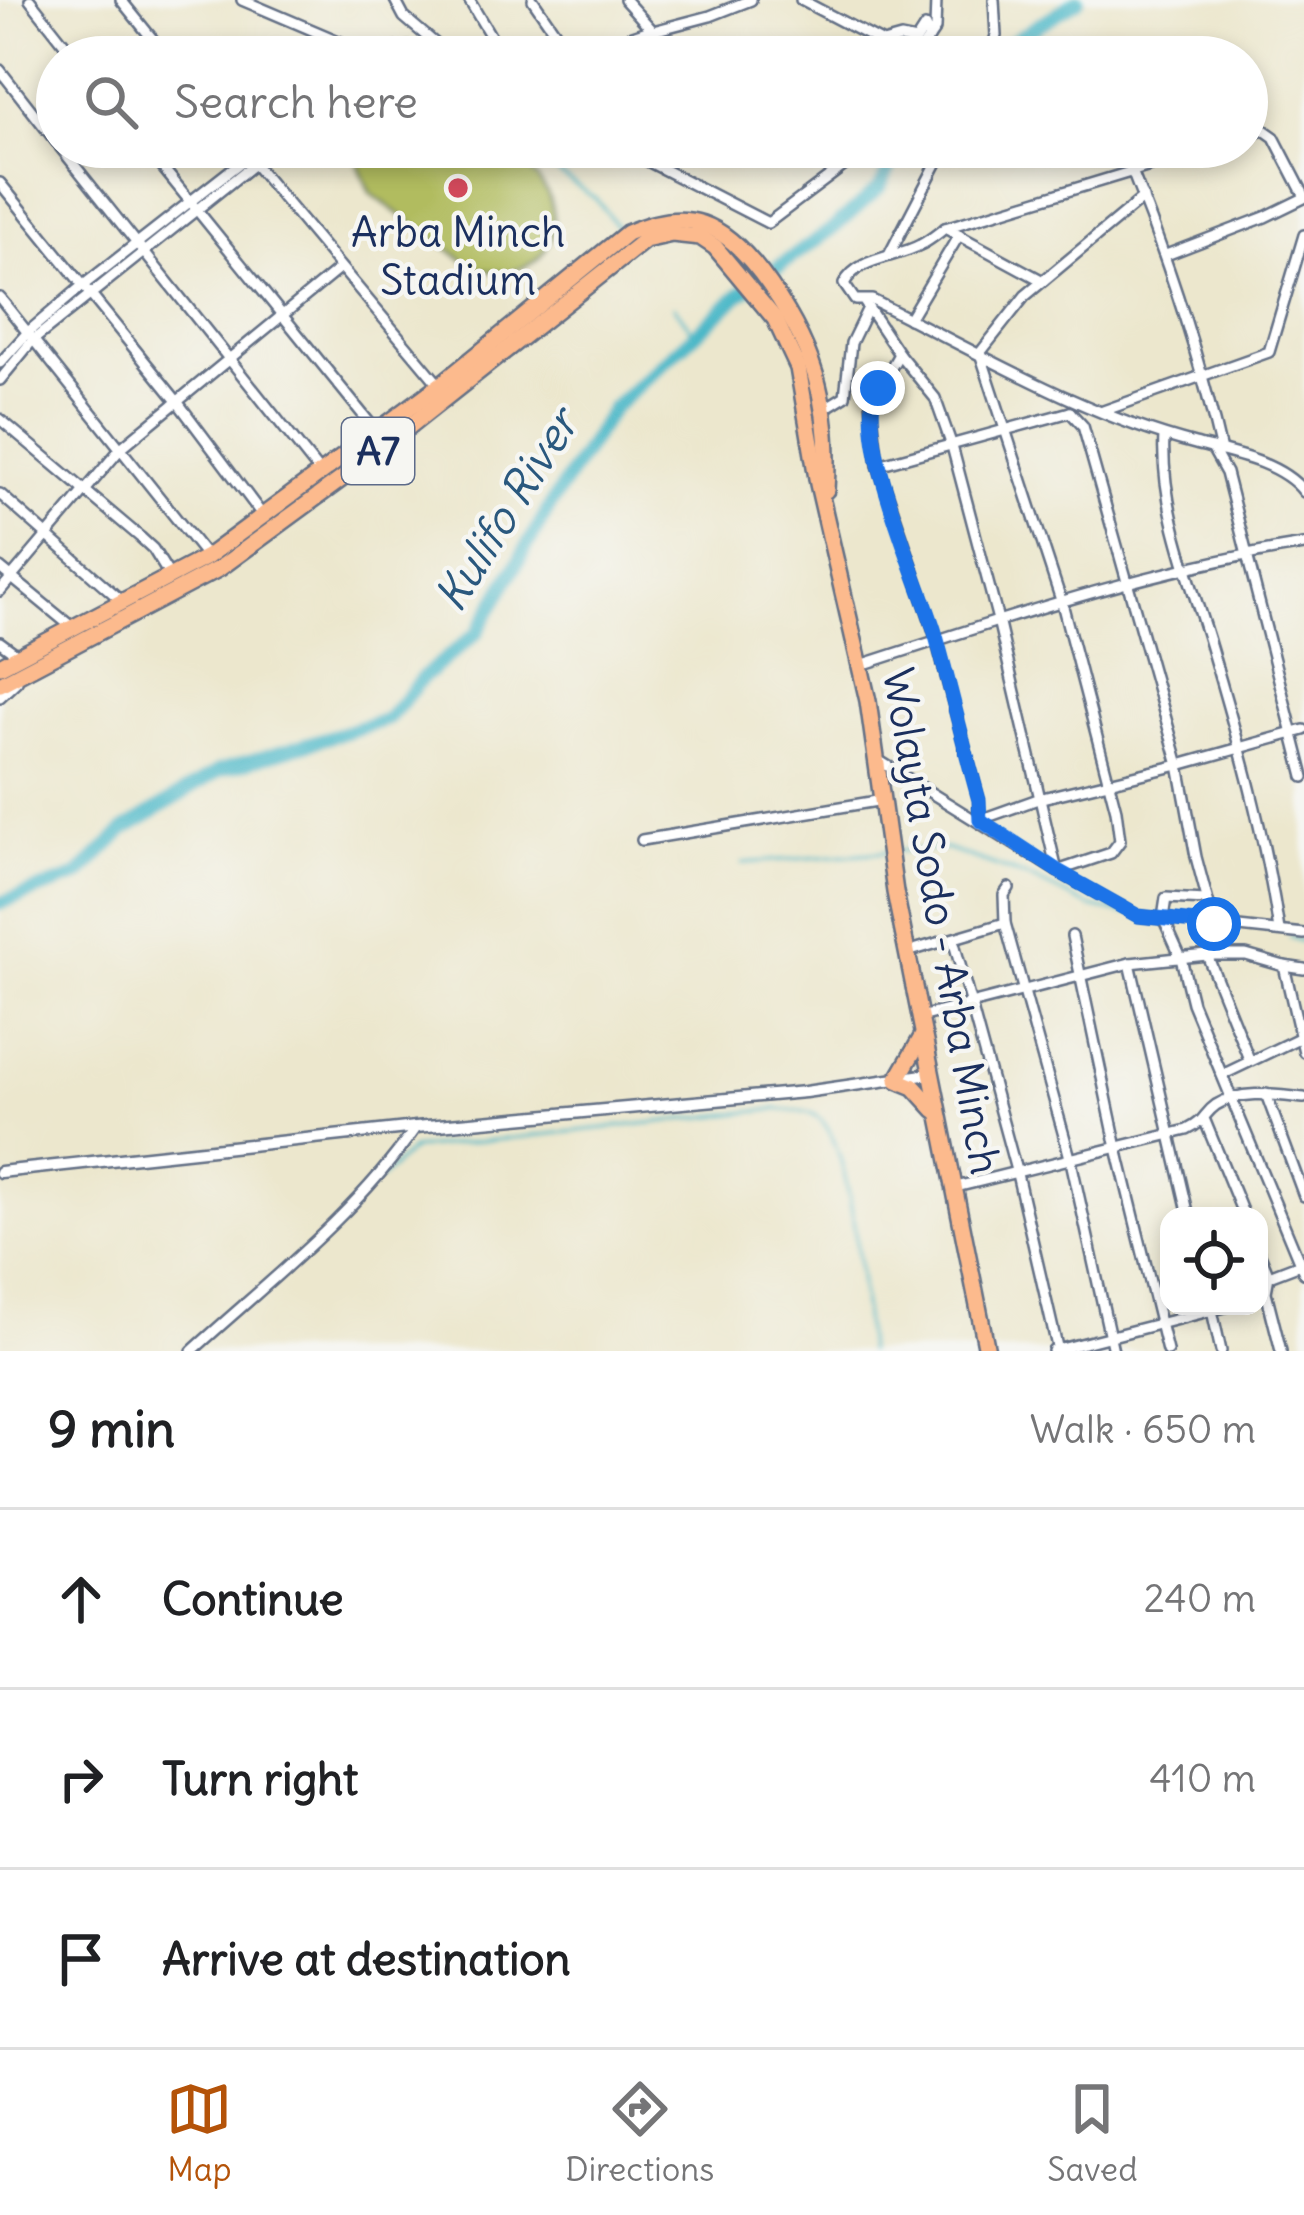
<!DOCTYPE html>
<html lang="en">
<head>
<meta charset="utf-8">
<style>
  :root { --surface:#fff; --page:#f2f2f2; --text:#202124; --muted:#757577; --line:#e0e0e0; --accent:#b45309 }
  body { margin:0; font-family:Delius,sans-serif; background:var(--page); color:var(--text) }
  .controls { position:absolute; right:36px; bottom:36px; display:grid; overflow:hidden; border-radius:24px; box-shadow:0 6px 18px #0003 }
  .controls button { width:108px; height:108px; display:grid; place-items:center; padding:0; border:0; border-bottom:3px solid var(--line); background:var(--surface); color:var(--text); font:60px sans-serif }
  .stop { position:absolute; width:36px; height:36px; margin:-27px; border:9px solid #1a73e8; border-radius:50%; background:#fff }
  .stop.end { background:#1a73e8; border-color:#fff; box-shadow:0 3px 12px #0008 }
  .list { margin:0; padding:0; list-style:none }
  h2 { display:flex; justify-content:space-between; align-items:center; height:156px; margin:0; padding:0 48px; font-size:51px }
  h2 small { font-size:39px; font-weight:400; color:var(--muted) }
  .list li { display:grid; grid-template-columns:78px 1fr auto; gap:36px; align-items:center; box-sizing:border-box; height:180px; padding:0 48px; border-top:3px solid var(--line) }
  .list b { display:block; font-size:45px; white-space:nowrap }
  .list em { font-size:39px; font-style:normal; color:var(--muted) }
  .icon { flex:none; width:66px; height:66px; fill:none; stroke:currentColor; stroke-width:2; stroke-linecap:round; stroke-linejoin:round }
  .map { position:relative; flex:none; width:1304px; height:1351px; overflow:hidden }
  .search { position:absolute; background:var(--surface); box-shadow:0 6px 18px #0003; left:36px; right:36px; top:36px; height:132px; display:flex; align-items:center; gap:30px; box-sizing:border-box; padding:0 42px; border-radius:66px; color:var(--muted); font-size:45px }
  .sheet { height:696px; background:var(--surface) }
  nav { display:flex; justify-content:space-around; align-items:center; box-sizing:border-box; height:168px; border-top:3px solid var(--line); background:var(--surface); font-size:33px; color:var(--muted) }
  nav a { display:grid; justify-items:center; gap:6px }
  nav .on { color:var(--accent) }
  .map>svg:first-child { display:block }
  .green { fill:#b1bc5e; stroke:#66765e; stroke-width:3 }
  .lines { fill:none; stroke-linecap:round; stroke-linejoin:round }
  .stream { stroke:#4cb8c8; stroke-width:3 }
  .river { stroke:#4cb8c8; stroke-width:14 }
  .minor-casing { stroke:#646f85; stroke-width:14 }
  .tertiary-casing { stroke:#646f85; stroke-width:15 }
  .trunk-casing { stroke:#646f85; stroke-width:20 }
  .minor { stroke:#fff; stroke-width:9 }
  .tertiary { stroke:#fff; stroke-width:10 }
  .trunk { stroke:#fcba8d; stroke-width:15 }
  .route { stroke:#1a73e8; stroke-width:15 }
  .poi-dot { fill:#d1495b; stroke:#f6f6f2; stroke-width:4.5 }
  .labels { text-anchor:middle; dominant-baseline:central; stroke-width:9; stroke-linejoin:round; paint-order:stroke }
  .shield { fill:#f6f6f2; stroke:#5d6b8a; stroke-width:3 }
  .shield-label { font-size:39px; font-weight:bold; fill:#1b2f5e }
  .poi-label { font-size:42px; fill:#1b2f5e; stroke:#f6f6f2 }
  .street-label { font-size:42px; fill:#1b2f5e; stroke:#f6f6f2 }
  .water-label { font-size:45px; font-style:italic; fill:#2a587e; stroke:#f6f6f2 }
</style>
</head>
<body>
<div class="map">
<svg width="1304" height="1351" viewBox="0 0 1304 1351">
  <rect width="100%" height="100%" fill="#f6f6f2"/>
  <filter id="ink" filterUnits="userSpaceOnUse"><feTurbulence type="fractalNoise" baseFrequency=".00833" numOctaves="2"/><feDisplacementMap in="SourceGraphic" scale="24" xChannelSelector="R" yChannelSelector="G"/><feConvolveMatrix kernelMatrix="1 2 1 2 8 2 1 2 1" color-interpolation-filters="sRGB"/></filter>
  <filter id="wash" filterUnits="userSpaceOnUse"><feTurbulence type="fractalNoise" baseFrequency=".004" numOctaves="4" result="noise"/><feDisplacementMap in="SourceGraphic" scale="48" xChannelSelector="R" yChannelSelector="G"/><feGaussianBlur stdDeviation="2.7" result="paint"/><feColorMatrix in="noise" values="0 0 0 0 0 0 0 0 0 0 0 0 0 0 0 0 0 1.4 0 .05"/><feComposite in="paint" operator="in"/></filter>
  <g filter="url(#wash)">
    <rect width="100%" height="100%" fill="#ece7cd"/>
    <path class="green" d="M361 147C397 147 460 141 493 147 501 149 509 156 517 161 589 209 546 295 472 266L370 193 359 166Z"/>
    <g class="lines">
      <g class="stream">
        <path d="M387 55 389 57"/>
        <path d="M521 147 596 199 617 226"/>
        <path d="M674 306 697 337"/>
        <path d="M895 851 946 849 1028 877 1091 907 1126 914"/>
        <path d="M743 863 886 852"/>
        <path d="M1289 937 1304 942"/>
        <path d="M381 1178 413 1149 777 1109C788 1111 806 1110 815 1115 854 1137 862 1305 867 1351"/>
      </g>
      <g class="river">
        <path d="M988 57 1078 0"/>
        <path d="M0 903 78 876 124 830 220 770 388 719 422 678 477 633 553 501 613 408 741 293 835 227 880 187 900 147"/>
      </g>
    </g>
  </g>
  <g filter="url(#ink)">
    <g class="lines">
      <g class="minor-casing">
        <g id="minor">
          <path d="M30 0 75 57"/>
          <path d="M121 0 167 57"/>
          <path d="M242 0 371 55"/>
          <path d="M395 0 404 17 444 51"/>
          <path d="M469 0 503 57"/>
          <path d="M533 0 564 45 556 57"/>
          <path d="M625 0 653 31 710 16 751 0"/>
          <path d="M801 0 883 43 901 38 916 41 925 27 929 38"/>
          <path d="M369 57C394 41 437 46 465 57"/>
          <path d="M570 57 650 30"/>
          <path d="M916 57 935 29 936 0"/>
          <path d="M988 57 996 36 994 0"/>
          <path d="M0 70 57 143"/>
          <path d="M1247 135 1264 130 1274 137 1304 195"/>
          <path d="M60 147 321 474"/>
          <path d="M146 147 377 432"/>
          <path d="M240 147 441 387"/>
          <path d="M620 147 768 223 869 147"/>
          <path d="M1196 147 1150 166 945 228C937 234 929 241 920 245 897 258 857 257 844 284L855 300H872C976 351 1082 415 1195 444 1230 453 1281 462 1304 492"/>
          <path d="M1132 171C1169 263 1199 355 1221 451"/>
          <path d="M0 183 176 400 263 516"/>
          <path d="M945 228 1043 281"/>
          <path d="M889 255 945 147"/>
          <path d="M1166 255 1265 217 1304 198"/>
          <path d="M0 298 207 557"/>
          <path d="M865 303 899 354 935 398 952 446 998 620 1057 871"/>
          <path d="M909 319 959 235"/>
          <path d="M899 354 871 403 878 465 934 631 979 800V820"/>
          <path d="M0 363 28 332 81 287 260 147"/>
          <path d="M0 380 32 341 254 164 266 147"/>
          <path d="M822 410 845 396 851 343 867 310"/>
          <path d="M1103 411 1269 352 1304 235"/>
          <path d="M1070 412 1083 426 1179 765 1196 857 1214 924"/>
          <path d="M0 419 140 537 153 549 171 578"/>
          <path d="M1164 436C1160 507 1192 583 1212 651 1239 743 1265 835 1279 930"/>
          <path d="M1212 448 1226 473 1304 777"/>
          <path d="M878 465 1070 412"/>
          <path d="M0 494 123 602"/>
          <path d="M0 568 73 628"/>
          <path d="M0 591 122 447 340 268"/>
          <path d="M0 642 19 656"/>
          <path d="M861 665C1006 618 1153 568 1304 545"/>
          <path d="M0 697 17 681"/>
          <path d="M878 760 1057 871 1138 916 1304 934"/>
          <path d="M979 820 1038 799 1179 765 1304 730"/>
          <path d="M642 840 883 800"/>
          <path d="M1057 871 1111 853 1120 841 1116 810 1062 603 980 353 1025 296 1143 198"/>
          <path d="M1009 888 1004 895 1005 923 1071 1161 1113 1351"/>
          <path d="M1206 900 1166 898 1163 918 1181 958 1192 1003 1304 1273"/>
          <path d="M1072 936 1117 1148 1167 1351"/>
          <path d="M953 939 1017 1174 1058 1351"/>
          <path d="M907 952 1005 923"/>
          <path d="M1130 963 1189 1216"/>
          <path d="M1284 966 1304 969"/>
          <path d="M920 1017 1130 963 1207 955"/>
          <path d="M1249 1059 1207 955H1246L1284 966 1304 1052"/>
          <path d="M1224 1074 1299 1038"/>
          <path d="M1266 1094 1304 1196"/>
          <path d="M1205 1121 1244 1216"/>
          <path d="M952 1188 1187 1130C1207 1120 1203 1114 1216 1105 1241 1089 1277 1095 1304 1098"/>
          <path d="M1259 1252 1269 1276 1266 1292 1281 1351"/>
          <path d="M1269 1276 1303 1263"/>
          <path d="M1211 1306 1221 1351"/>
          <path d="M192 1351C269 1281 356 1214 416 1127"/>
          <path d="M1053 1351 1229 1306"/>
        </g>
      </g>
      <g class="tertiary-casing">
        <path id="tertiary" d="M0 1172 416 1127 805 1092 930 1074"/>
      </g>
      <g class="trunk-casing">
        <g id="trunk">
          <path d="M0 666 207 557 440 385 627 233C688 206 722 222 761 273 813 342 832 403 826 490"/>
          <path d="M0 684 220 568 358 467 645 240 672 234 700 237 715 247 775 319 798 368 818 484 868 701 895 892 987 1351"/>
          <path d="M923 1035 897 1080 914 1087 935 1110"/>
        </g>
      </g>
      <use href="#minor" class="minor"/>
      <use href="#tertiary" class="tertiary"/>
      <use href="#trunk" class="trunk"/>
    </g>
  </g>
  <g class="lines" filter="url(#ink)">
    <path class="route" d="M878 388C852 430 919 580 934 629 950 685 963 744 979 800L980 820 1058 871 1138 916 1214 924"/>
  </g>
  <circle class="poi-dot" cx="458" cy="188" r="12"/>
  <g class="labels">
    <rect class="shield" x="342" y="418" width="72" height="66" rx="9"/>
    <g class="shield-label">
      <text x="378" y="451">A7</text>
    </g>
    <g class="poi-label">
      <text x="458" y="232">Arba Minch<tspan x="458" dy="48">Stadium</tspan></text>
    </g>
    <g class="street-label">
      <text transform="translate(942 921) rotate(80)">Wolayta Sodo - Arba Minch</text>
    </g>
    <g class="water-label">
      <text transform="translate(506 510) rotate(-58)">Kulifo River</text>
    </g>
  </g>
</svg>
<div class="controls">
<button><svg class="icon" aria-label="locate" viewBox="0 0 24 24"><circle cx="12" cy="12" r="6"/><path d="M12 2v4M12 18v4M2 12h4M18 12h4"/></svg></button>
</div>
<div class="stop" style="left:1214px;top:924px"></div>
<div class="stop end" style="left:878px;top:388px"></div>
<div class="search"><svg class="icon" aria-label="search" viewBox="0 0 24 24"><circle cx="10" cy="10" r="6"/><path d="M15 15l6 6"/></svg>Search here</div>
</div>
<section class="sheet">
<h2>9 min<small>Walk · 650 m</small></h2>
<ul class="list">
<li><svg class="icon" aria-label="ahead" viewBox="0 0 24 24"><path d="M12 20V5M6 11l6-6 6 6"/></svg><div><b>Continue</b></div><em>240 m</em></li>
<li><svg class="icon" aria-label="right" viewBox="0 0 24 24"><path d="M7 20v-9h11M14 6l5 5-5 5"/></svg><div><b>Turn right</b></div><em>410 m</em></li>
<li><svg class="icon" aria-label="arrive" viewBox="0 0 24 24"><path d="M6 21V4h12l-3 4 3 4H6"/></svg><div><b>Arrive at destination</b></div></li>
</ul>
</section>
<nav>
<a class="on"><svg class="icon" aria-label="map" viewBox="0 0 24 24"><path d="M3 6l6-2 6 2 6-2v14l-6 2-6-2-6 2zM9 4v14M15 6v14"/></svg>Map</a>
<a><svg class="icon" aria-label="directions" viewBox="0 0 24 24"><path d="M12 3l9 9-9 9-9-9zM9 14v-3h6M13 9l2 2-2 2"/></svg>Directions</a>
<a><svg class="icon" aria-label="saved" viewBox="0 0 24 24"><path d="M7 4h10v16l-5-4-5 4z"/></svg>Saved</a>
</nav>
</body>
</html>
